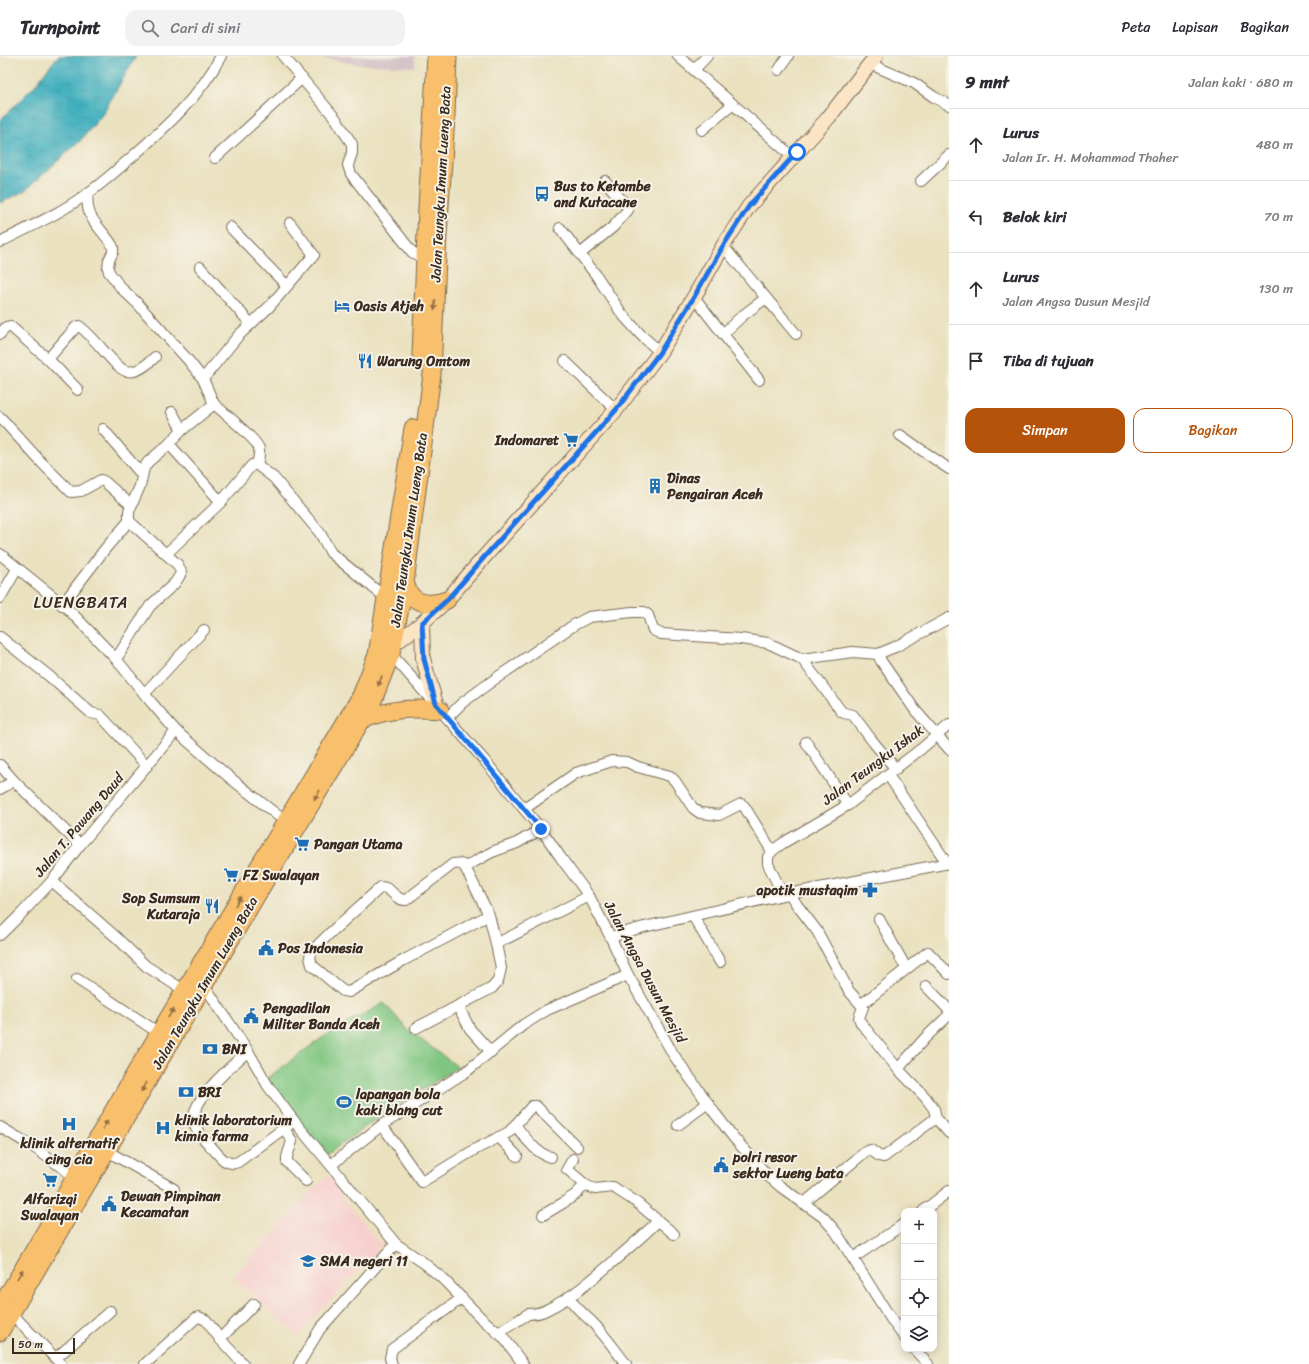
<!DOCTYPE html>
<html lang="id">
<head>
<meta charset="utf-8">
<style>
  :root { --surface:#fff; --page:#f2f2f3; --text:#2b2b33; --muted:#7c7c81; --line:#e1e1e2; --accent:#b45309 }
  body { margin:0; font-family:Sriracha,sans-serif; background:var(--page); color:var(--text) }
  .controls { position:absolute; right:12px; bottom:12px; display:grid; overflow:hidden; border-radius:8px; box-shadow:0 2px 10px #0003 }
  .controls button { width:36px; height:36px; display:grid; place-items:center; padding:0; border:0; border-bottom:1px solid var(--line); background:var(--surface); color:var(--text); font:20px sans-serif }
  .scale { position:absolute; left:12px; bottom:10px; width:63px; box-sizing:border-box; padding-left:4px; border:2px solid #3b2a1e; border-top:0; font-size:11px; line-height:14px; white-space:nowrap; color:#3b2a1e; -webkit-text-stroke:3px #f7f3e8; paint-order:stroke }
  .stop { position:absolute; width:12px; height:12px; margin:-9px; border:3px solid #1a73e8; border-radius:50%; background:#fff }
  .stop.end { background:#1a73e8; border-color:#fff; box-shadow:0 1px 4px #0008 }
  .list { margin:0; padding:0; list-style:none }
  h2 { display:flex; justify-content:space-between; align-items:center; height:52px; margin:0; padding:0 16px; font-size:17px }
  h2 small { font-size:13px; font-weight:400; color:var(--muted) }
  .list li { display:grid; grid-template-columns:26px 1fr auto; gap:12px; align-items:center; box-sizing:border-box; height:72px; padding:0 16px; border-top:1px solid var(--line) }
  .list b { display:block; font-size:15px; white-space:nowrap }
  .list p { margin:0; font-size:13px; white-space:nowrap; color:var(--muted) }
  .list em { font-size:13px; font-style:normal; color:var(--muted) }
  .actions { display:flex; gap:8px; padding:12px 16px }
  .actions a { flex:1; padding:9px 0; border:1px solid var(--accent); border-radius:12px; text-align:center; font-size:14px; color:var(--accent) }
  .actions .main { background:var(--accent); color:#fff }
  .icon { flex:none; width:22px; height:22px; fill:none; stroke:currentColor; stroke-width:2; stroke-linecap:round; stroke-linejoin:round }
  .map { position:relative; flex:none; width:949px; height:1308px; overflow:hidden }
  header { display:flex; align-items:center; gap:24px; box-sizing:border-box; height:56px; padding:0 20px; background:var(--surface); border-bottom:1px solid var(--line) }
  header strong { font-size:19px }
  nav { display:flex; gap:22px; margin-inline-start:auto; font-size:14px }
  .search { width:280px; height:36px; background:var(--page); display:flex; align-items:center; gap:10px; box-sizing:border-box; padding:0 14px; border-radius:12px; color:var(--muted); font-size:15px }
  main { display:flex }
  aside { flex:1; background:var(--surface) }
  .map>svg:first-child { display:block }
  .built { fill:#f7d0ce }
  .industrial { fill:#d2bec4 }
  .pitch { fill:#80c681; stroke:#5e7850 }
  .water { fill:url(#water-ripples); stroke:#3e6c6e }
  .lines { fill:none; stroke-linecap:round; stroke-linejoin:round }
  .minor-casing { stroke:#786a56; stroke-width:12 }
  .secondary-casing { stroke:#786a56; stroke-width:16 }
  .trunk-casing { stroke:#786a56; stroke-width:19 }
  .minor { stroke:#fff; stroke-width:10 }
  .secondary { stroke:#fce5c4; stroke-width:14 }
  .trunk { stroke:#f8bf6c; stroke-width:17 }
  .oneway { fill:#906d41 }
  .route { stroke:#1a73e8; stroke-width:5 }
  .labels { text-anchor:middle; dominant-baseline:central; stroke-width:4; stroke-linejoin:round; paint-order:stroke }
  .street-label { font-size:14px; fill:#3b2a1e; stroke:#f7f3e8 }
  .poi-label { font-size:14px; font-weight:bold; fill:#3b2a1e; stroke:#f7f3e8; text-anchor:start }
  .quarter-label { font-size:16px; letter-spacing:1px; fill:#3b2a1e; stroke:#f7f3e8 }
</style>
</head>
<body>
<header>
<strong>Turnpoint</strong>
<div class="search"><svg class="icon" aria-label="search" viewBox="0 0 24 24"><circle cx="10" cy="10" r="6"/><path d="M15 15l6 6"/></svg>Cari di sini</div>
<nav><a>Peta</a><a>Lapisan</a><a>Bagikan</a></nav>
</header>
<main>
<div class="map">
<svg width="949" height="1308" viewBox="0 0 949 1308">
  <defs>
    <pattern id="water-ripples" width="26" height="14" patternUnits="userSpaceOnUse"><rect width="26" height="14" fill="#40afbd"/><path d="M2 4q2-2 4 0t4 0M15 11q2-2 4 0t4 0" fill="none" stroke="#378f99"/></pattern>
  </defs>
  <rect width="100%" height="100%" fill="#f7f3e8"/>
  <filter id="ink" filterUnits="userSpaceOnUse"><feTurbulence type="fractalNoise" baseFrequency=".025" numOctaves="2"/><feDisplacementMap in="SourceGraphic" scale="8" xChannelSelector="R" yChannelSelector="G"/><feConvolveMatrix kernelMatrix="1 2 1 2 8 2 1 2 1" color-interpolation-filters="sRGB"/></filter>
  <filter id="wash" filterUnits="userSpaceOnUse"><feTurbulence type="fractalNoise" baseFrequency=".012" numOctaves="4" result="noise"/><feDisplacementMap in="SourceGraphic" scale="16" xChannelSelector="R" yChannelSelector="G"/><feGaussianBlur stdDeviation="0.9" result="paint"/><feColorMatrix in="noise" values="0 0 0 0 0 0 0 0 0 0 0 0 0 0 0 0 0 1.4 0 .05"/><feComposite in="paint" operator="in"/></filter>
  <g filter="url(#wash)">
    <rect width="100%" height="100%" fill="#eae1bf"/>
    <path class="built" d="M327 1119 337 1128V1133L342 1141 382 1189 297 1280 233 1221Z"/>
    <path class="industrial" d="M315 0H415V11L355 8Z"/>
    <path class="pitch" d="M384 947 407 973 458 1011 369 1068 325 1100 266 1023 326 979Z"/>
    <path class="water" d="M58 0H136L102 59 82 83 25 135 0 147V64L35 29Z"/>
  </g>
  <g filter="url(#ink)">
    <g class="lines">
      <g class="minor-casing">
        <g id="minor">
          <path d="M283 0 336 63 352 88V97L348 109 351 118 412 196 425 203"/>
          <path d="M678 0 793 101"/>
          <path d="M870 8 914 27 934 41 949 49"/>
          <path d="M694 14 707 0"/>
          <path d="M779 14 788 0"/>
          <path d="M702 74 732 49"/>
          <path d="M215 102 302 22"/>
          <path d="M921 125 949 99"/>
          <path d="M88 138C84 164 102 171 113 191V196L109 204 108 212 109 216 121 232 137 247 188 304 203 323 214 348 182 374"/>
          <path d="M230 171 287 230"/>
          <path d="M560 172 596 219 622 258 641 279 660 296"/>
          <path d="M0 186C30 171 61 157 88 137 104 126 118 113 133 100 166 71 200 40 221 0"/>
          <path d="M723 190 796 278"/>
          <path d="M580 198 613 171 628 154 627 150 605 125"/>
          <path d="M200 211 251 268"/>
          <path d="M694 241 759 324"/>
          <path d="M0 278 6 271 10 270 48 303 78 334"/>
          <path d="M723 278 742 260 766 242"/>
          <path d="M48 303 76 271 79 270C92 278 116 313 126 315 137 318 148 308 155 301"/>
          <path d="M565 305 616 354"/>
          <path d="M203 323 238 280 269 251 314 199 290 167"/>
          <path d="M214 348C222 355 258 385 259 393 260 398 258 404 257 409"/>
          <path d="M0 361 42 407 71 436 81 435 101 424 105 426 131 449"/>
          <path d="M103 373 142 419"/>
          <path d="M900 379 949 413"/>
          <path d="M169 388 182 374 172 356"/>
          <path d="M221 446 169 388 148 406 144 412 140 430 129 455V465L166 498 221 446 252 409 256 408 274 422 320 477 331 497 386 542"/>
          <path d="M0 498 67 552 116 603 151 646 176 675 229 721 286 766"/>
          <path d="M0 542 17 513"/>
          <path d="M62 549 105 493 129 465"/>
          <path d="M0 581 49 620 91 657 100 659 147 710"/>
          <path d="M391 598 484 704 524 753 541 773 561 802 589 840 611 882 628 919 673 998 714 1056 734 1082 768 1120 781 1131 823 1161 836 1176 893 1266 904 1281"/>
          <path d="M878 598 881 605 915 654 949 693"/>
          <path d="M116 603 150 550 175 527 180 519 181 516 178 509 166 498"/>
          <path d="M802 603 841 655 844 657 853 659 874 687 896 713"/>
          <path d="M145 637 204 574"/>
          <path d="M447 662 462 647 495 623 574 569 589 561 632 556H644L648 559 653 574 661 578 741 583 768 587 802 603 853 596 878 598 895 591 949 562"/>
          <path d="M806 686 848 749"/>
          <path d="M0 709 14 725 80 789"/>
          <path d="M888 719 947 807"/>
          <path d="M0 733 14 725"/>
          <path d="M524 753 576 717 612 705 627 706 638 711 670 720 675 725 693 752 700 757 719 759 741 748 744 750 772 795"/>
          <path d="M465 811 492 796 517 787 541 773"/>
          <path d="M52 825 116 881 146 910 185 935"/>
          <path d="M790 838 797 849 817 875 849 935 863 951 859 962 861 967 898 1013 925 1041 934 1053 936 1062 949 1077"/>
          <path d="M783 839 768 808V801L772 795 783 787 848 749 921 693 949 669"/>
          <path d="M693 860 720 906"/>
          <path d="M879 863 906 912"/>
          <path d="M0 879 22 857 52 825 80 789 176 675"/>
          <path d="M611 882 622 877 644 871 783 839 949 807"/>
          <path d="M496 888 589 840"/>
          <path d="M77 923 159 977"/>
          <path d="M204 929 248 995 268 1030 294 1065 396 1188 424 1207 442 1222 480 1261 504 1282 523 1308"/>
          <path d="M926 930 949 954"/>
          <path d="M862 948 928 896 949 918"/>
          <path d="M458 950 470 973 491 996"/>
          <path d="M416 972 492 932 498 925 501 912 496 888 489 859 465 811C461 807 458 807 453 808L406 844C395 845 392 831 381 831L329 878 311 896 310 901 312 909 343 935 349 936 404 904 489 859"/>
          <path d="M248 995C234 1008 189 1045 194 1066 196 1077 208 1087 215 1095 222 1103 228 1110 238 1106L294 1065"/>
          <path d="M898 1013 925 982 949 959"/>
          <path d="M382 1069 422 1126 474 1094 509 1076 532 1050H536L577 1091"/>
          <path d="M515 1069C525 1081 536 1098 551 1101"/>
          <path d="M678 1069 708 1047"/>
          <path d="M0 1071 32 1090 75 1121"/>
          <path d="M284 1072 292 1085 287 1101V1106L306 1125"/>
          <path d="M499 1081 517 1100"/>
          <path d="M107 1095 174 1133"/>
          <path d="M573 1103 567 1113 587 1130"/>
          <path d="M331 1109 382 1069 467 1015 523 969 547 954 628 919"/>
          <path d="M803 1148 865 1096 871 1094 879 1100 884 1101 936 1062"/>
          <path d="M923 1155 949 1135"/>
          <path d="M543 1159 563 1147 575 1139 582 1132 587 1130 595 1133 613 1131 636 1146 674 1178"/>
          <path d="M853 1202 904 1168"/>
          <path d="M569 1241C574 1251 584 1258 592 1266 605 1279 615 1294 626 1308"/>
          <path d="M11 1257 61 1308"/>
          <path d="M498 1277 528 1258C534 1258 543 1256 548 1253 573 1241 594 1222 615 1204 630 1191 644 1179 658 1165"/>
          <path d="M914 1293 928 1308"/>
          <path d="M56 1302 110 1255"/>
          <path d="M145 1308 196 1262 199 1261 206 1264 220 1283"/>
          <path d="M243 1308 220 1283 254 1248"/>
          <path d="M299 1308 320 1273 396 1188"/>
          <path d="M392 1308 390 1302 392 1293 462 1242"/>
        </g>
      </g>
      <g class="secondary-casing">
        <g id="secondary">
          <path d="M422 567 423 603 436 648"/>
          <path d="M393 589 422 567 447 544 486 499 616 354 660 296 694 241 723 190 749 150 829 61 876 0"/>
        </g>
      </g>
      <g class="trunk-casing">
        <g id="trunk">
          <path d="M421 298 427 152 436 0"/>
          <path d="M405 527C407 531 408 536 411 539 419 550 436 548 447 544"/>
          <path d="M361 665C388 652 411 652 440 654"/>
          <path d="M0 1252 46 1174 75 1121 133 1021 361 640 377 599 413 372"/>
          <path d="M0 1276 275 808 372 647 391 598 405 527 432 318 438 179 446 61 448 0"/>
        </g>
      </g>
      <use href="#minor" class="minor"/>
      <use href="#secondary" class="secondary"/>
      <use href="#trunk" class="trunk"/>
    </g>
    <defs><path id="oneway-solid" d="M-6-.8H1V-3.2L6.5 0L1 3.2V.8H-6Z"/></defs>
    <g class="oneway">
      <use href="#oneway-solid" transform="translate(435 249) rotate(93)"/>
      <use href="#oneway-solid" transform="translate(380 625) rotate(111)"/>
      <use href="#oneway-solid" transform="translate(317 739) rotate(121)"/>
      <use href="#oneway-solid" transform="translate(238 845) rotate(-59)"/>
      <use href="#oneway-solid" transform="translate(171 957) rotate(-59)"/>
      <use href="#oneway-solid" transform="translate(144 1031) rotate(121)"/>
      <use href="#oneway-solid" transform="translate(105 1069) rotate(-60)"/>
      <use href="#oneway-solid" transform="translate(20 1218) rotate(-59)"/>
    </g>
  </g>
  <g class="lines" filter="url(#ink)">
    <path class="route" d="M541 773 436 648 424 603 422 567 447 544 486 499 616 354 660 296 694 241 723 190 749 150 797 96"/>
  </g>
  <defs>
    <g id="bus-bare" transform="scale(1.2)"><path d="M-5-6H5V4H4V6H2V4H-2V6H-4V4H-5ZM-3.5-4V0h7V-4ZM-3.5 1.2v1.5H-2V1.2ZM2 1.2v1.5H3.5V1.2Z" fill="#1f6fb2" stroke="#f7f3e8" stroke-width="2.5" paint-order="stroke"/></g>
    <g id="hotel-bare" transform="scale(1.2)"><path d="M-6-4.5h1.5V1H6V5H4.5V3h-9V5H-6ZM-4 0a1.8 1.8 0 1 1 3.6 0ZM.5 0V-2.5h3Q6-2.5 6 0Z" fill="#1f6fb2" stroke="#f7f3e8" stroke-width="2.5" paint-order="stroke"/></g>
    <g id="restaurant-bare" transform="scale(1.2)"><path d="M-5-6h1v4h1v-4h1v4h1v-4h1v5L-1.5 .5V6h-2V.5L-5-1ZM5-6V6H3V1.5H1.5Q1.5-4 5-6Z" fill="#1f6fb2" stroke="#f7f3e8" stroke-width="2.5" paint-order="stroke"/></g>
    <g id="supermarket-bare" transform="scale(1.2)"><path d="M-6-5.5h2.5l.6 2H6L4.5 2H-2.5L-4.4-4H-6ZM-1.5 3.2a1.3 1.3 0 1 0 .1 0ZM3 3.2a1.3 1.3 0 1 0 .1 0Z" fill="#1f6fb2" stroke="#f7f3e8" stroke-width="2.5" paint-order="stroke"/></g>
    <g id="building-bare" transform="scale(1.2)"><path d="M-4-6H4V6H1V3H-1V6H-4ZM-2.5-4.3h1.7v1.8h-1.7ZM.8-4.3h1.7v1.8H.8ZM-2.5-1h1.7V.8h-1.7ZM.8-1h1.7V.8H.8Z" fill="#1f6fb2" stroke="#f7f3e8" stroke-width="2.5" paint-order="stroke"/></g>
    <g id="pharmacy-bare" transform="scale(1.2)"><path d="M-2-6h4v4h4v4h-4v4h-4v-4h-4v-4h4Z" fill="#1f6fb2" stroke="#f7f3e8" stroke-width="2.5" paint-order="stroke"/></g>
    <g id="civic-bare" transform="scale(1.2)"><path d="M-.6-6.5H3V-4.5H.6V-3L4-1V1h2V6H-6V1h2V-1L-.6-3ZM-1.2 2.5V6h2.4V2.5Z" fill="#1f6fb2" stroke="#f7f3e8" stroke-width="2.5" paint-order="stroke"/></g>
    <g id="bank-bare" transform="scale(1.2)"><path d="M-6-4H6V4H-6ZM0-2.3a2.3 2.3 0 1 0 0 4.6a2.3 2.3 0 1 0 0-4.6Z" fill="#1f6fb2" stroke="#f7f3e8" stroke-width="2.5" paint-order="stroke"/></g>
    <g id="stadium-bare" transform="scale(1.2)"><path d="M0-5a6.5 5 0 1 0 0 10a6.5 5 0 1 0 0-10ZM-3.5-1.8h7v3.6h-7Z" fill="#1f6fb2" stroke="#f7f3e8" stroke-width="2.5" paint-order="stroke"/></g>
    <g id="hospital-bare" transform="scale(1.2)"><path d="M-5-5h3v3.5h4V-5h3V5h-3V1.5h-4V5h-3Z" fill="#1f6fb2" stroke="#f7f3e8" stroke-width="2.5" paint-order="stroke"/></g>
    <g id="school-bare" transform="scale(1.2)"><path d="M0-5L7-2L0 1L-7-2ZM-4 1L0 2.5L4 1V4Q0 6-4 4Z" fill="#1f6fb2" stroke="#f7f3e8" stroke-width="2.5" paint-order="stroke"/></g>
  </defs>
  <g fill-rule="evenodd">
    <use href="#bus-bare" x="542" y="138"/>
    <use href="#hotel-bare" x="342" y="250"/>
    <use href="#restaurant-bare" x="365" y="305"/>
    <use href="#supermarket-bare" x="571" y="384"/>
    <use href="#building-bare" x="655" y="430"/>
    <use href="#supermarket-bare" x="302" y="788"/>
    <use href="#supermarket-bare" x="231" y="819"/>
    <use href="#pharmacy-bare" x="870" y="834"/>
    <use href="#restaurant-bare" x="212" y="850"/>
    <use href="#civic-bare" x="266" y="892"/>
    <use href="#civic-bare" x="251" y="960"/>
    <use href="#bank-bare" x="210" y="993"/>
    <use href="#bank-bare" x="186" y="1036"/>
    <use href="#stadium-bare" x="344" y="1046"/>
    <use href="#hospital-bare" x="69" y="1068"/>
    <use href="#hospital-bare" x="163" y="1072"/>
    <use href="#civic-bare" x="721" y="1109"/>
    <use href="#supermarket-bare" x="50" y="1124"/>
    <use href="#civic-bare" x="109" y="1148"/>
    <use href="#school-bare" x="308" y="1205"/>
  </g>
  <g class="labels">
    <g class="street-label">
      <text transform="translate(441 128) rotate(-87)">Jalan Teungku Imum Lueng Bata</text>
      <text transform="translate(409 474) rotate(-82)">Jalan Teungku Imum Lueng Bata</text>
      <text transform="translate(873 709) rotate(-37)">Jalan Teungku Ishak</text>
      <text transform="translate(79 769) rotate(-50)">Jalan T. Pawang Daud</text>
      <text transform="translate(645 916) rotate(62)">Jalan Angsa Dusun Mesjid</text>
      <text transform="translate(205 927) rotate(-60)">Jalan Teungku Imum Lueng Bata</text>
    </g>
    <g class="poi-label">
      <text x="554" y="130">Bus to Ketambe<tspan x="554" dy="16">and Kutacane</tspan></text>
      <text x="354" y="250">Oasis Atjeh</text>
      <text x="377" y="305">Warung Omtom</text>
      <text x="559" y="384" text-anchor="end">Indomaret</text>
      <text x="667" y="422">Dinas<tspan x="667" dy="16">Pengairan Aceh</tspan></text>
      <text x="314" y="788">Pangan Utama</text>
      <text x="243" y="819">FZ Swalayan</text>
      <text x="858" y="834" text-anchor="end">apotik mustaqim</text>
      <text x="200" y="842" text-anchor="end">Sop Sumsum<tspan x="200" dy="16">Kutaraja</tspan></text>
      <text x="278" y="892">Pos Indonesia</text>
      <text x="263" y="952">Pengadilan<tspan x="263" dy="16">Militer Banda Aceh</tspan></text>
      <text x="222" y="993">BNI</text>
      <text x="198" y="1036">BRI</text>
      <text x="356" y="1038">lapangan bola<tspan x="356" dy="16">kaki blang cut</tspan></text>
      <text x="175" y="1064">klinik laboratorium<tspan x="175" dy="16">kimia farma</tspan></text>
      <text x="69" y="1087" text-anchor="middle">klinik alternatif<tspan x="69" dy="16">cing cia</tspan></text>
      <text x="733" y="1101">polri resor<tspan x="733" dy="16">sektor Lueng bata</tspan></text>
      <text x="121" y="1140">Dewan Pimpinan<tspan x="121" dy="16">Kecamatan</tspan></text>
      <text x="50" y="1143" text-anchor="middle">Alfarizqi<tspan x="50" dy="16">Swalayan</tspan></text>
      <text x="320" y="1205">SMA negeri 11</text>
    </g>
    <g class="quarter-label">
      <text x="81" y="546">LUENGBATA</text>
    </g>
  </g>
</svg>
<div class="controls">
<button>+</button>
<button>−</button>
<button><svg class="icon" aria-label="locate" viewBox="0 0 24 24"><circle cx="12" cy="12" r="6"/><path d="M12 2v4M12 18v4M2 12h4M18 12h4"/></svg></button>
<button><svg class="icon" aria-label="layers" viewBox="0 0 24 24"><path d="M12 4l9 5-9 5-9-5zM3 14l9 5 9-5"/></svg></button>
</div>
<div class="scale">50 m</div>
<div class="stop" style="left:797px;top:96px"></div>
<div class="stop end" style="left:541px;top:773px"></div>
</div>
<aside>
<h2>9 mnt<small>Jalan kaki · 680 m</small></h2>
<ul class="list">
<li><svg class="icon" aria-label="ahead" viewBox="0 0 24 24"><path d="M12 20V5M6 11l6-6 6 6"/></svg><div><b>Lurus</b><p>Jalan Ir. H. Mohammad Thaher</p></div><em>480 m</em></li>
<li><svg class="icon" aria-label="left" viewBox="0 0 24 24"><path d="M17 20v-9H6M10 6l-5 5 5 5"/></svg><div><b>Belok kiri</b></div><em>70 m</em></li>
<li><svg class="icon" aria-label="ahead" viewBox="0 0 24 24"><path d="M12 20V5M6 11l6-6 6 6"/></svg><div><b>Lurus</b><p>Jalan Angsa Dusun Mesjid</p></div><em>130 m</em></li>
<li><svg class="icon" aria-label="arrive" viewBox="0 0 24 24"><path d="M6 21V4h12l-3 4 3 4H6"/></svg><div><b>Tiba di tujuan</b></div></li>
</ul>
<div class="actions"><a class="main">Simpan</a><a>Bagikan</a></div>
</aside>
</main>
</body>
</html>
